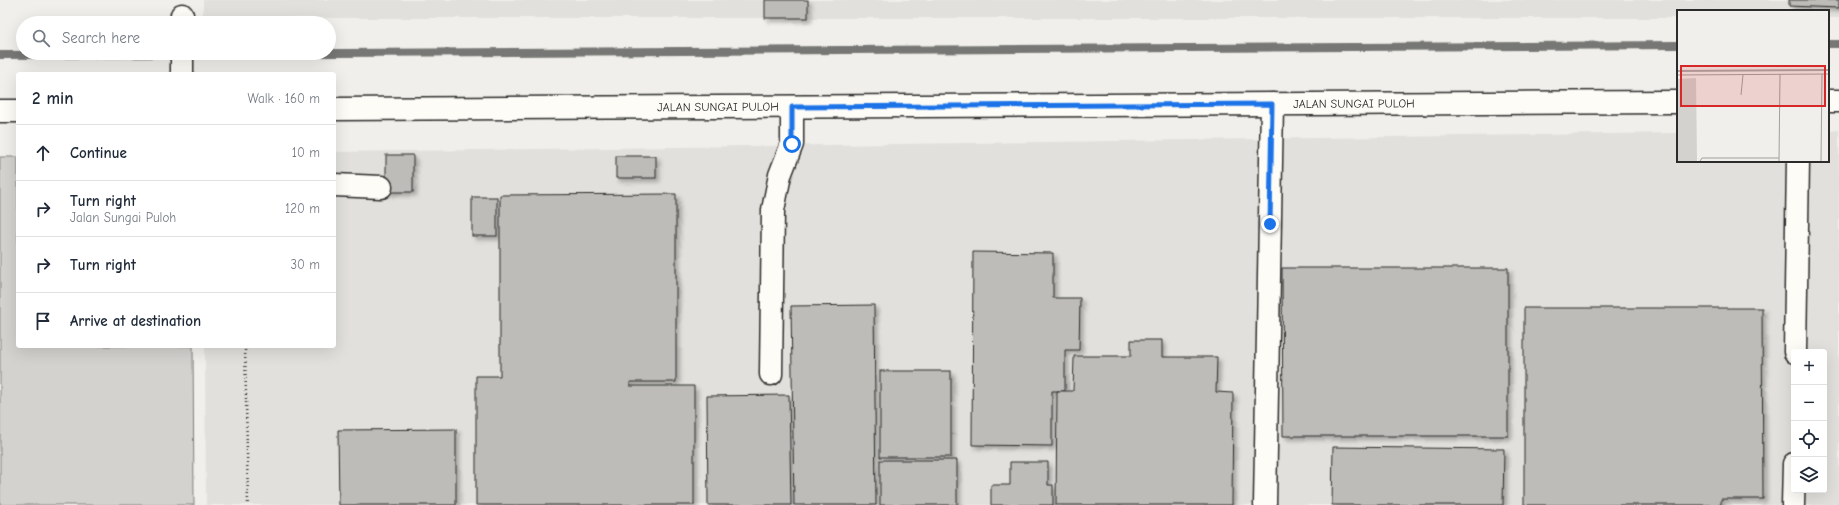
<!DOCTYPE html>
<html lang="en">
<head>
<meta charset="utf-8">
<style>
  :root { --surface:#fff; --page:#f6f6f7; --text:#1f2937; --muted:#747a83; --line:#e0e1e3 }
  body { margin:0; font-family:"Comic Neue",sans-serif; background:var(--page); color:var(--text) }
  .controls { position:absolute; right:12px; bottom:12px; display:grid; overflow:hidden; border-radius:4px; box-shadow:0 4px 16px #0002 }
  .controls button { width:36px; height:36px; display:grid; place-items:center; padding:0; border:0; border-bottom:1px solid var(--line); background:var(--surface); color:var(--text); font:20px sans-serif }
  .stop { position:absolute; width:12px; height:12px; margin:-9px; border:3px solid #1a73e8; border-radius:50%; background:#fff }
  .stop.end { background:#1a73e8; border-color:#fff; box-shadow:0 1px 4px #0008 }
  .list { margin:0; padding:0; list-style:none }
  h2 { display:flex; justify-content:space-between; align-items:center; height:52px; margin:0; padding:0 16px; font-size:17px }
  h2 small { font-size:13px; font-weight:400; color:var(--muted) }
  .list li { display:grid; grid-template-columns:26px 1fr auto; gap:12px; align-items:center; box-sizing:border-box; height:56px; padding:0 16px; border-top:1px solid var(--line) }
  .list b { display:block; font-size:15px; white-space:nowrap }
  .list p { margin:0; font-size:13px; white-space:nowrap; color:var(--muted) }
  .list em { font-size:13px; font-style:normal; color:var(--muted) }
  .icon { flex:none; width:22px; height:22px; fill:none; stroke:currentColor; stroke-width:2; stroke-linecap:round; stroke-linejoin:round }
  .map { position:relative; flex:none; width:1839px; height:505px; overflow:hidden }
  .search { position:absolute; background:var(--surface); box-shadow:0 4px 16px #0002; left:16px; top:16px; width:320px; height:44px; display:flex; align-items:center; gap:10px; box-sizing:border-box; padding:0 14px; border-radius:22px; color:var(--muted); font-size:15px }
  .panel { position:absolute; background:var(--surface); box-shadow:0 4px 16px #0002; left:16px; top:72px; width:320px; height:276px; border-radius:4px }
  .map>svg:first-child { display:block }
  .built { fill:#e1e0dc; fill-rule:evenodd }
  .green { fill:#d3d2cf; stroke:#7f7e7d }
  .lines { fill:none; stroke-linecap:round; stroke-linejoin:round }
  .stream { stroke:#777775; stroke-width:8 }
  .building { fill:#bdbcb8; stroke:#2b2b2b; filter:url(#shadow) }
  .minor-casing { stroke:#2b2b2b; stroke-width:25 }
  .path { stroke:#2b2b2b; stroke-width:2.5; stroke-dasharray:1 3; stroke-linecap:butt }
  .minor { stroke:#fdfcf7; stroke-width:22 }
  .route { stroke:#1a73e8; stroke-width:5 }
  .labels { text-anchor:middle; dominant-baseline:central; stroke-width:4; stroke-linejoin:round; paint-order:stroke }
  .street-label { font-size:12px; fill:#2b2b2b; stroke:#fdfcf7 }
  .inset-river { fill:none; stroke:#aaa9a7; stroke-width:2 }
  .inset-road { fill:none; stroke:#a1a19e; stroke-width:1 }
  .view { fill:#d62828; fill-opacity:0.15; stroke:#d62828; stroke-width:2 }
  .inset-edge { fill:none; stroke:#2b2b2b; stroke-width:2 }
</style>
</head>
<body>
<div class="map">
<svg width="1839" height="505" viewBox="0 0 1839 505">
  <defs>
    <filter id="shadow"><feDropShadow dx="3.5" dy="3.5" stdDeviation="2" flood-color="#0004"/></filter>
  </defs>
  <rect width="100%" height="100%" fill="#f0efeb"/>
  <filter id="ink" filterUnits="userSpaceOnUse"><feTurbulence type="fractalNoise" baseFrequency=".025" numOctaves="2"/><feDisplacementMap in="SourceGraphic" scale="8" xChannelSelector="R" yChannelSelector="G"/><feConvolveMatrix kernelMatrix="1 2 1 2 8 2 1 2 1" color-interpolation-filters="sRGB"/></filter>
  <g filter="url(#ink)">
    <g class="built">
      <path d="M203 0H1839V18H1828V11H1678V18H203Z"/>
      <path d="M1839 130V505H206L205 346H334V152L1678 133V161H1828V131ZM1794 352H1824V490H1794Z"/>
    </g>
    <path class="green" d="M0 157H18V346H193L194 505H0Z"/>
    <g class="lines">
      <g class="stream">
        <path d="M1828 44H1839"/>
        <path d="M0 55 1678 45"/>
      </g>
    </g>
    <g class="building">
      <rect x="765" y="0" width="43" height="18"/>
      <path d="M1789 0H1839V8L1789 6Z"/>
      <rect x="386" y="155" width="27" height="37"/>
      <rect x="616" y="156" width="40" height="22"/>
      <path d="M676 194V382H630V386H694V505H476V376H500V195Z"/>
      <rect x="472" y="197" width="25" height="39"/>
      <path d="M973 252 1053 253V298H1080L1079 350H1065V391H1052V446L972 445Z"/>
      <path d="M1282 268H1508V436H1283Z"/>
      <path d="M874 305 876 505H794L791 306Z"/>
      <path d="M1524 308H1762L1763 499H1721V505H1524Z"/>
      <path d="M1131 340H1162V357H1217L1216 392 1233 393 1232 505H1056L1057 391H1073L1074 356H1131Z"/>
      <rect x="880" y="371" width="71" height="86"/>
      <path d="M789 395 791 505H708L707 396Z"/>
      <path d="M456 429V505H339L338 430Z"/>
      <path d="M1333 447 1504 449 1503 505H1332Z"/>
      <rect x="880" y="460" width="77" height="45"/>
      <path d="M1010 462H1048V485H1053V505H991V485H1010Z"/>
    </g>
    <g class="lines">
      <g class="minor-casing">
        <g id="minor">
          <path d="M182 15V23"/>
          <path d="M182 74V53"/>
          <path d="M1828 101H1839"/>
          <path id="s1" d="M334 109 1678 102"/>
          <path d="M0 111H18"/>
          <path d="M334 185 381 187"/>
          <path d="M1795 352 1798 161"/>
          <path d="M771 374 773 210 780 175 792 144V107"/>
          <path d="M1265 505 1272 104"/>
          <path d="M1793 505 1794 464"/>
        </g>
      </g>
      <path class="path" d="M245 346 248 505"/>
      <use href="#minor" class="minor"/>
    </g>
  </g>
  <g class="lines" filter="url(#ink)">
    <path class="route" d="M792 144V107L1272 104 1270 224"/>
  </g>
  <g class="labels">
    <g class="street-label">
      <text stroke="none"><textPath href="#s1" startOffset="1020">JALAN SUNGAI PULOH</textPath></text>
      <text stroke="none"><textPath href="#s1" startOffset="384">JALAN SUNGAI PULOH</textPath></text>
    </g>
  </g>
  <g transform="translate(1677 10)">
    <rect width="152" height="152" fill="#f0efeb"/>
    <path d="M19 68 20 151H0V69Z" fill="#d3d2cf"/>
    <path class="inset-river" d="M0 61 152 60"/>
    <path class="inset-road" d="M0 65 152 64M64 85 66 65M23 151 25 148H102M102 151 103 64M144 151 145 64"/>
    <path class="view" d="M4 56H148V96H4Z"/>
    <rect width="152" height="152" class="inset-edge"/>
  </g>
</svg>
<div class="controls">
<button>+</button>
<button>−</button>
<button><svg class="icon" aria-label="locate" viewBox="0 0 24 24"><circle cx="12" cy="12" r="6"/><path d="M12 2v4M12 18v4M2 12h4M18 12h4"/></svg></button>
<button><svg class="icon" aria-label="layers" viewBox="0 0 24 24"><path d="M12 4l9 5-9 5-9-5zM3 14l9 5 9-5"/></svg></button>
</div>
<div class="stop" style="left:792px;top:144px"></div>
<div class="stop end" style="left:1270px;top:224px"></div>
<div class="search"><svg class="icon" aria-label="search" viewBox="0 0 24 24"><circle cx="10" cy="10" r="6"/><path d="M15 15l6 6"/></svg>Search here</div>
<section class="panel">
<h2>2 min<small>Walk · 160 m</small></h2>
<ul class="list">
<li><svg class="icon" aria-label="ahead" viewBox="0 0 24 24"><path d="M12 20V5M6 11l6-6 6 6"/></svg><div><b>Continue</b></div><em>10 m</em></li>
<li><svg class="icon" aria-label="right" viewBox="0 0 24 24"><path d="M7 20v-9h11M14 6l5 5-5 5"/></svg><div><b>Turn right</b><p>Jalan Sungai Puloh</p></div><em>120 m</em></li>
<li><svg class="icon" aria-label="right" viewBox="0 0 24 24"><path d="M7 20v-9h11M14 6l5 5-5 5"/></svg><div><b>Turn right</b></div><em>30 m</em></li>
<li><svg class="icon" aria-label="arrive" viewBox="0 0 24 24"><path d="M6 21V4h12l-3 4 3 4H6"/></svg><div><b>Arrive at destination</b></div></li>
</ul>
</section>
</div>
</body>
</html>
